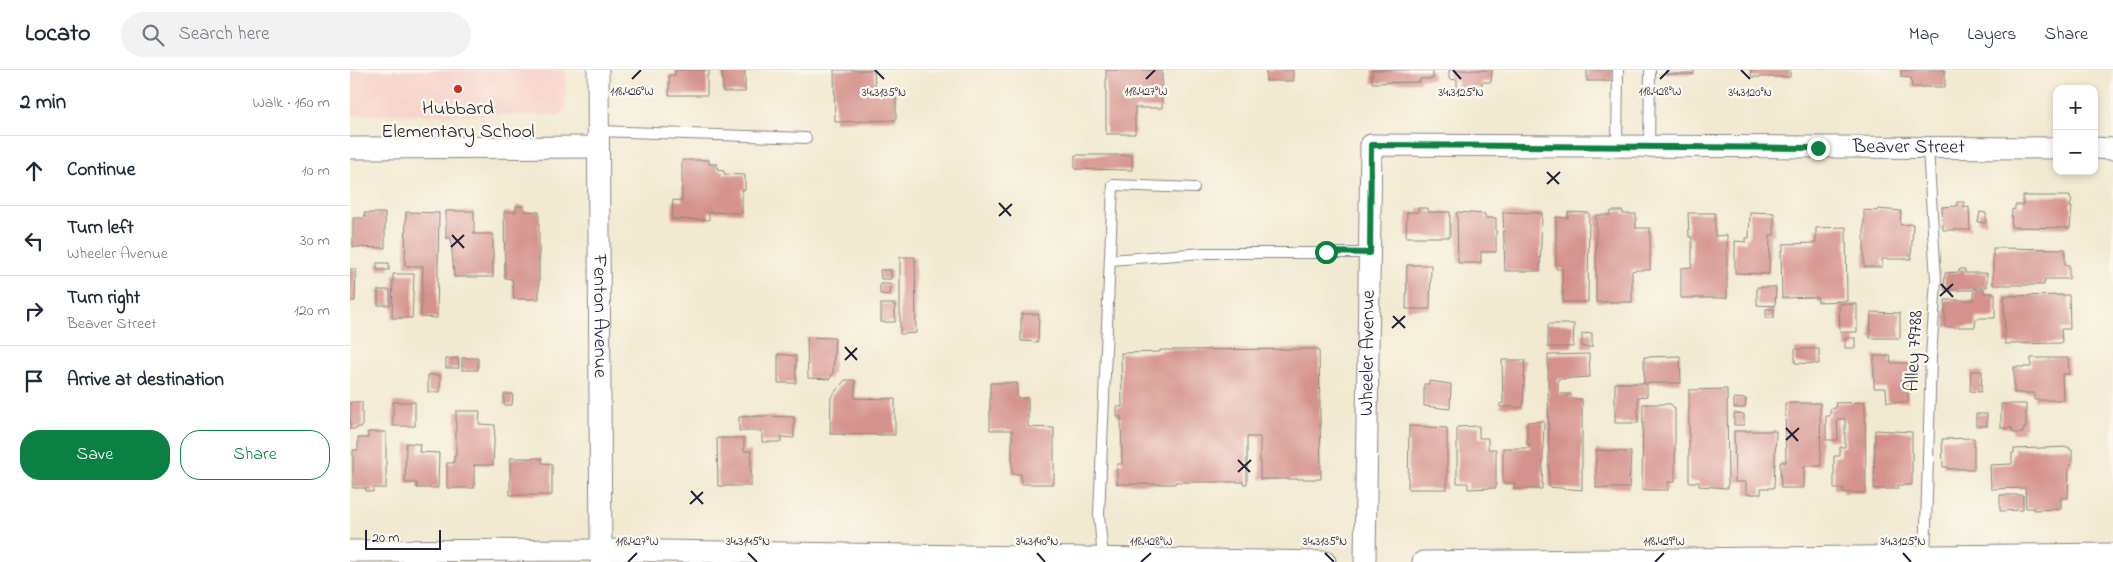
<!DOCTYPE html>
<html lang="en">
<head>
<meta charset="utf-8">
<style>
  :root { --surface:#fff; --page:#f2f2f3; --text:#1f2937; --muted:#747a83; --line:#e0e1e3; --accent:#0b8043 }
  body { margin:0; font-family:"Indie Flower",sans-serif; background:var(--page); color:var(--text) }
  .controls { position:absolute; right:15px; top:15px; display:grid; overflow:hidden; border-radius:10px; box-shadow:0 2px 8px #0003 }
  .controls button { width:45px; height:45px; display:grid; place-items:center; padding:0; border:0; border-bottom:1px solid var(--line); background:var(--surface); color:var(--text); font:25px sans-serif }
  .scale { position:absolute; left:15px; bottom:12px; width:76px; box-sizing:border-box; padding-left:5px; border:2px solid #22223b; border-top:0; font-size:14px; line-height:18px; white-space:nowrap; color:#22223b; -webkit-text-stroke:4px #fbf7ec; paint-order:stroke }
  .stop { position:absolute; width:15px; height:15px; margin:-11px; border:4px solid #0b8043; border-radius:50%; background:#fff }
  .stop.end { background:#0b8043; border-color:#fff; box-shadow:0 1px 5px #0008 }
  .list { margin:0; padding:0; list-style:none }
  h2 { display:flex; justify-content:space-between; align-items:center; height:65px; margin:0; padding:0 20px; font-size:21px }
  h2 small { font-size:16px; font-weight:400; color:var(--muted) }
  .list li { display:grid; grid-template-columns:32px 1fr auto; gap:15px; align-items:center; box-sizing:border-box; height:70px; padding:0 20px; border-top:1px solid var(--line) }
  .list b { display:block; font-size:19px; white-space:nowrap }
  .list p { margin:0; font-size:16px; white-space:nowrap; color:var(--muted) }
  .list em { font-size:16px; font-style:normal; color:var(--muted) }
  .actions { display:flex; gap:10px; padding:15px 20px }
  .actions a { flex:1; padding:11px 0; border:1px solid var(--accent); border-radius:20px; text-align:center; font-size:18px; color:var(--accent) }
  .actions .main { background:var(--accent); color:#fff }
  .icon { flex:none; width:28px; height:28px; fill:none; stroke:currentColor; stroke-width:2; stroke-linecap:round; stroke-linejoin:round }
  .map { position:relative; flex:none; width:1763px; height:492px; overflow:hidden }
  header { display:flex; align-items:center; gap:30px; box-sizing:border-box; height:70px; padding:0 25px; background:var(--surface); border-bottom:1px solid var(--line) }
  header strong { font-size:24px }
  nav { display:flex; gap:28px; margin-inline-start:auto; font-size:18px }
  .search { width:350px; height:45px; background:var(--page); display:flex; align-items:center; gap:12px; box-sizing:border-box; padding:0 18px; border-radius:28px; color:var(--muted); font-size:19px }
  main { display:flex }
  aside { flex:1; background:var(--surface) }
  .map>svg:first-child { display:block }
  .built { fill:#f7d1c9 }
  .building { fill:#d5928c }
  .lines { fill:none; stroke-linecap:round; stroke-linejoin:round }
  .lane-casing { stroke:#8a8686; stroke-width:12 }
  .street-casing { stroke:#8a8686; stroke-width:23 }
  .lane { stroke:#fff; stroke-width:10 }
  .street { stroke:#fff; stroke-width:21 }
  .route { stroke:#0b8043; stroke-width:6 }
  .ticks { fill:none; stroke:#22223b; stroke-width:2 }
  .poi-dot { fill:#c8321e; stroke:#fbf7ec; stroke-width:2 }
  .labels { text-anchor:middle; dominant-baseline:central; stroke-width:5; stroke-linejoin:round; paint-order:stroke }
  .poi-label { font-size:20px; fill:#22223b; stroke:#fbf7ec }
  .street-label { font-size:20px; fill:#22223b; stroke:#fbf7ec }
  .ticks-label { font-size:12px; text-anchor:middle; fill:#22223b; stroke:#fbf7ec; stroke-width:5; stroke-linejoin:round; paint-order:stroke }
</style>
</head>
<body>
<header>
<strong>Locato</strong>
<div class="search"><svg class="icon" aria-label="search" viewBox="0 0 24 24"><circle cx="10" cy="10" r="6"/><path d="M15 15l6 6"/></svg>Search here</div>
<nav><a>Map</a><a>Layers</a><a>Share</a></nav>
</header>
<main>
<aside>
<h2>2 min<small>Walk · 160 m</small></h2>
<ul class="list">
<li><svg class="icon" aria-label="ahead" viewBox="0 0 24 24"><path d="M12 20V5M6 11l6-6 6 6"/></svg><div><b>Continue</b></div><em>10 m</em></li>
<li><svg class="icon" aria-label="left" viewBox="0 0 24 24"><path d="M17 20v-9H6M10 6l-5 5 5 5"/></svg><div><b>Turn left</b><p>Wheeler Avenue</p></div><em>30 m</em></li>
<li><svg class="icon" aria-label="right" viewBox="0 0 24 24"><path d="M7 20v-9h11M14 6l5 5-5 5"/></svg><div><b>Turn right</b><p>Beaver Street</p></div><em>120 m</em></li>
<li><svg class="icon" aria-label="arrive" viewBox="0 0 24 24"><path d="M6 21V4h12l-3 4 3 4H6"/></svg><div><b>Arrive at destination</b></div></li>
</ul>
<div class="actions"><a class="main">Save</a><a>Share</a></div>
</aside>
<div class="map">
<svg width="1763" height="492" viewBox="0 0 1763 492">
  <rect width="100%" height="100%" fill="#fbf7ec"/>
  <filter id="ink" filterUnits="userSpaceOnUse"><feTurbulence type="fractalNoise" baseFrequency=".02" numOctaves="2"/><feDisplacementMap in="SourceGraphic" scale="10" xChannelSelector="R" yChannelSelector="G"/><feConvolveMatrix kernelMatrix="1 2 1 2 8 2 1 2 1" color-interpolation-filters="sRGB"/></filter>
  <filter id="wash" filterUnits="userSpaceOnUse"><feTurbulence type="fractalNoise" baseFrequency=".0096" numOctaves="4" result="noise"/><feDisplacementMap in="SourceGraphic" scale="20" xChannelSelector="R" yChannelSelector="G"/><feGaussianBlur stdDeviation="1.12" result="paint"/><feColorMatrix in="noise" values="0 0 0 0 0 0 0 0 0 0 0 0 0 0 0 0 0 1.4 0 .05"/><feComposite in="paint" operator="in"/></filter>
  <g filter="url(#wash)">
    <rect width="100%" height="100%" fill="#f1e9d0"/>
    <path class="built" d="M0 0H215L216 38 210 45H0Z"/>
    <g id="blocks">
      <g class="building">
        <path d="M325 0H359V5H357V25H319V5H325Z"/>
        <path d="M372 0H395V22H373Z"/>
        <path d="M484 0H524L525 19H546V50L485 52Z"/>
        <path d="M756 0H812V38H785V64H756Z"/>
        <rect x="916" y="0" width="27" height="11"/>
        <path d="M1022 0H1083V9H1070V12L1022 13Z"/>
        <path d="M1099 0H1142L1141 12H1132L1131 18 1107 17V10L1099 9Z"/>
        <rect x="1237" y="0" width="26" height="11"/>
        <rect x="1316" y="0" width="28" height="4"/>
        <rect x="1401" y="0" width="39" height="7"/>
        <path d="M1551 0H1595V17H1562L1561 8 1551 7Z"/>
        <path d="M725 85H782V100L725 99Z"/>
        <path d="M332 90H359V94H367L368 100 374 101V104L395 105V120H392V143L359 142V150L322 149 323 130 332 131Z"/>
        <path d="M1673 126H1720V129H1722L1720 137H1722L1720 158 1661 157 1662 139 1665 140V135H1673Z"/>
        <path d="M1607 132H1614V138L1619 137 1620 160H1593L1592 137 1607 136Z"/>
        <path d="M166 136H174V141L189 142V229H164L162 209 155 208 154 142H166Z"/>
        <path d="M1068 138H1078V142H1100V167H1056L1057 142H1068Z"/>
        <path d="M1528 139 1551 141 1550 155 1563 154 1561 189H1532V197H1514V140L1528 141Z"/>
        <path d="M96 141H124V164H143V207H104L101 168H96Z"/>
        <path d="M1261 141H1273V144H1286V158H1300V200H1285L1282 201V232H1246V145H1260Z"/>
        <path d="M56 142 89 143 87 248 71 247 73 196H55Z"/>
        <path d="M1107 142 1135 144V148H1146V182H1131V193H1108Z"/>
        <path d="M1153 142 1192 143 1190 201H1155Z"/>
        <path d="M1218 142 1239 143 1238 232H1213L1212 199H1206V147L1218 148Z"/>
        <path d="M1400 142 1424 143V165H1420L1419 204 1385 203V171L1396 172V168H1399Z"/>
        <path d="M1630 142 1636 143V153L1628 152Z"/>
        <path d="M14 143H35V178L3 177V148H15Z"/>
        <path d="M1338 143H1365V166L1377 165V228H1331V198L1342 197V167H1339Z"/>
        <path d="M1496 157 1497 231 1468 232 1467 227 1432 228 1431 181H1433V174L1466 173V158Z"/>
        <path d="M1643 178 1715 179V195H1719V209H1695L1694 215H1643Z"/>
        <path d="M550 187H565L566 263 550 264Z"/>
        <rect x="27" y="193" width="12" height="7"/>
        <path d="M1057 195H1081L1080 239H1056Z"/>
        <path d="M0 199H6L5 231H0Z"/>
        <path d="M1610 199H1615V203H1637V217H1625V219H1634V223H1645V248H1626L1625 257H1595V230H1624V220H1594L1595 203 1609 202Z"/>
        <path d="M530 200H541V209H531Z"/>
        <path d="M43 204H64L62 248H42Z"/>
        <path d="M530 214H541L540 225 530 224Z"/>
        <path d="M1407 217H1426L1425 236 1407 235Z"/>
        <rect x="28" y="220" width="12" height="15"/>
        <path d="M1719 225 1720 259H1711L1712 273 1655 274 1654 226Z"/>
        <rect x="531" y="234" width="14" height="18"/>
        <path d="M1489 234H1507V262H1490Z"/>
        <rect x="1416" y="239" width="8" height="9"/>
        <path d="M1521 242 1550 243V268H1520Z"/>
        <path d="M671 244H689L688 272 671 271Z"/>
        <path d="M1198 254H1224L1223 277H1198Z"/>
        <path d="M1242 263V277H1232V264Z"/>
        <path d="M457 267 485 268 483 302 480 309 458 308Z"/>
        <rect x="1495" y="268" width="10" height="10"/>
        <path d="M969 279 971 409H910V367H897V414H893V412H825V414H767V394H772L771 347H767V337H772L771 283 810 282V280Z"/>
        <path d="M1445 279H1469V294L1445 293Z"/>
        <path d="M428 284 446 286V313H428Z"/>
        <path d="M1239 284 1240 307 1208 309V324H1221V329H1232V420L1199 417 1198 285Z"/>
        <path d="M1330 286 1331 313H1294V287Z"/>
        <path d="M1524 286H1541L1540 293H1562L1561 318H1558V332H1537L1536 318H1524Z"/>
        <path d="M108 288 109 298H96V289Z"/>
        <rect x="112" y="288" width="16" height="12"/>
        <path d="M1681 288H1718L1719 304H1712L1713 330H1684V323H1664V297H1681Z"/>
        <path d="M1152 290H1175L1173 337H1150V334L1153 333Z"/>
        <path d="M1621 301H1632L1631 322 1620 321Z"/>
        <rect x="78" y="305" width="12" height="17"/>
        <path d="M495 310H505V328L545 329V365L480 364 481 327Z"/>
        <path d="M1079 311 1101 314 1100 339 1074 336V314H1079Z"/>
        <path d="M640 313H667V328H678V357L704 358V414H671V404H662V360H640Z"/>
        <path d="M1265 313H1294V315H1297V326L1288 327V353H1265Z"/>
        <path d="M1377 319 1378 418 1349 416V412H1339V320Z"/>
        <path d="M154 324H163L162 335H154Z"/>
        <path d="M1384 328 1396 329 1395 338H1384Z"/>
        <path d="M0 332H12V357H7V359H0Z"/>
        <rect x="43" y="332" width="22" height="24"/>
        <path d="M1515 332 1516 423H1493L1494 419H1484V386H1490V377H1495V349H1487L1488 370H1476V346H1480V339L1486 338 1485 333Z"/>
        <path d="M1435 333H1470L1471 396H1454V418H1431L1430 392H1436Z"/>
        <path d="M1293 334H1321L1325 339V412H1318V420H1292Z"/>
        <path d="M1651 334H1676V358H1674L1673 363H1663L1662 358H1651Z"/>
        <path d="M106 341H130L129 354 145 355 143 395H124V418H97V393H104V386H106Z"/>
        <path d="M1384 343 1394 344V355H1384Z"/>
        <rect x="1626" y="344" width="11" height="12"/>
        <path d="M412 346 444 347V368L431 367V372H412V361H389V347Z"/>
        <path d="M1194 351 1192 419H1164L1165 413H1153V378H1180V374H1177V352Z"/>
        <path d="M1059 356 1097 358V419H1058Z"/>
        <path d="M1129 356V368H1138V379H1146V418L1118 419V413H1107V357Z"/>
        <path d="M1525 360 1562 362V415H1548V419H1524Z"/>
        <path d="M1384 361H1426L1424 418H1411V424H1396V412H1385Z"/>
        <path d="M18 362H36V418H23V422L16 421V418H3V380H8V368H18Z"/>
        <path d="M367 368H394V381H401V416H368Z"/>
        <path d="M1624 368V399H1598V397H1593L1592 369Z"/>
        <path d="M56 373 70 374 69 382 89 383 88 418H67V413H55Z"/>
        <path d="M1719 377 1720 380H1722V395H1719L1718 428H1711V439L1683 440V438H1676L1675 418 1641 419 1640 395 1662 394V383H1664V379Z"/>
        <path d="M1246 380 1281 382 1279 418H1246Z"/>
        <path d="M160 388H192V393L202 394V425H160Z"/>
        <path d="M1650 425H1673V440L1650 441Z"/>
      </g>
    </g>
  </g>
  <g filter="url(#ink)">
    <use href="#blocks" fill-opacity="0" stroke="#8a8686" stroke-width="1"/>
    <g class="lines">
      <g class="lane-casing">
        <g id="lane">
          <path d="M247 61 456 68"/>
          <path d="M1267 76 1268 0"/>
          <path d="M1299 77 1300 0"/>
          <path d="M760 190 853 183H1020"/>
          <path d="M753 488 749 445 763 115 844 118"/>
          <path d="M1575 489 1581 288 1586 210 1578 78"/>
        </g>
      </g>
      <g class="street-casing">
        <g id="street">
          <path id="s1" d="M248 0 251 492"/>
          <path d="M0 78 247 77"/>
          <path d="M1744 78 1763 79"/>
          <path d="M0 481 251 480 975 492"/>
          <path id="s2" d="M1015 492 1021 75 1707 78"/>
          <path d="M1073 492 1763 484"/>
        </g>
      </g>
      <use href="#lane" class="lane"/>
      <use href="#street" class="street"/>
    </g>
  </g>
  <g class="lines" filter="url(#ink)">
    <path class="route" d="M976 182 1020 183 1021 75 1468 78"/>
  </g>
  <path class="ticks" d="M525 0 534 9M1103 0 1111 9M1391 0 1400 9M282 9 291 0M796 9 805 0M1310 9 1319 0M1197 102 1209 114M1197 114 1210 102M649 133 661 146M649 146 662 134M102 165 114 178M101 177 114 165M1591 214 1603 227M1590 226 1603 214M1043 246 1055 258M1042 258 1055 246M495 277 507 290M495 290 507 278M1436 358 1448 371M1436 370 1449 358M888 390 900 402M888 402 901 390M341 421 353 434M340 434 353 422M398 483 407 492M687 483 695 492M975 483 984 492M1553 483 1561 492M278 492 287 483M791 492 801 483M1305 492 1314 483"/>
  <circle class="poi-dot" cx="108" cy="19" r="5"/>
  <g class="labels">
    <g class="poi-label">
      <text x="108" y="39">Hubbard<tspan x="108" dy="23">Elementary School</tspan></text>
    </g>
    <g class="street-label">
      <text stroke="none"><textPath href="#s2" startOffset="955">Beaver Street</textPath></text>
      <text stroke="none"><textPath href="#s1" startOffset="246">Fenton Avenue</textPath></text>
      <text transform="translate(1565 281) rotate(-87)">Alley 79788</text>
      <text stroke="none"><textPath href="#s2" startOffset="209">Wheeler Avenue</textPath></text>
    </g>
  </g>
  <g class="ticks-label">
    <text x="282" y="25">118.426°W</text>
    <text x="796" y="25">118.427°W</text>
    <text x="1310" y="25">118.428°W</text>
    <text x="534" y="26">34.3135°N</text>
    <text x="1111" y="26">34.3125°N</text>
    <text x="1400" y="26">34.3120°N</text>
    <text x="398" y="475">34.3145°N</text>
    <text x="687" y="475">34.3140°N</text>
    <text x="975" y="475">34.3135°N</text>
    <text x="1553" y="475">34.3125°N</text>
    <text x="287" y="475">118.427°W</text>
    <text x="801" y="475">118.428°W</text>
    <text x="1314" y="475">118.429°W</text>
  </g>
</svg>
<div class="controls">
<button>+</button>
<button>−</button>
</div>
<div class="scale">20 m</div>
<div class="stop" style="left:976px;top:182px"></div>
<div class="stop end" style="left:1468px;top:78px"></div>
</div>
</main>
</body>
</html>
